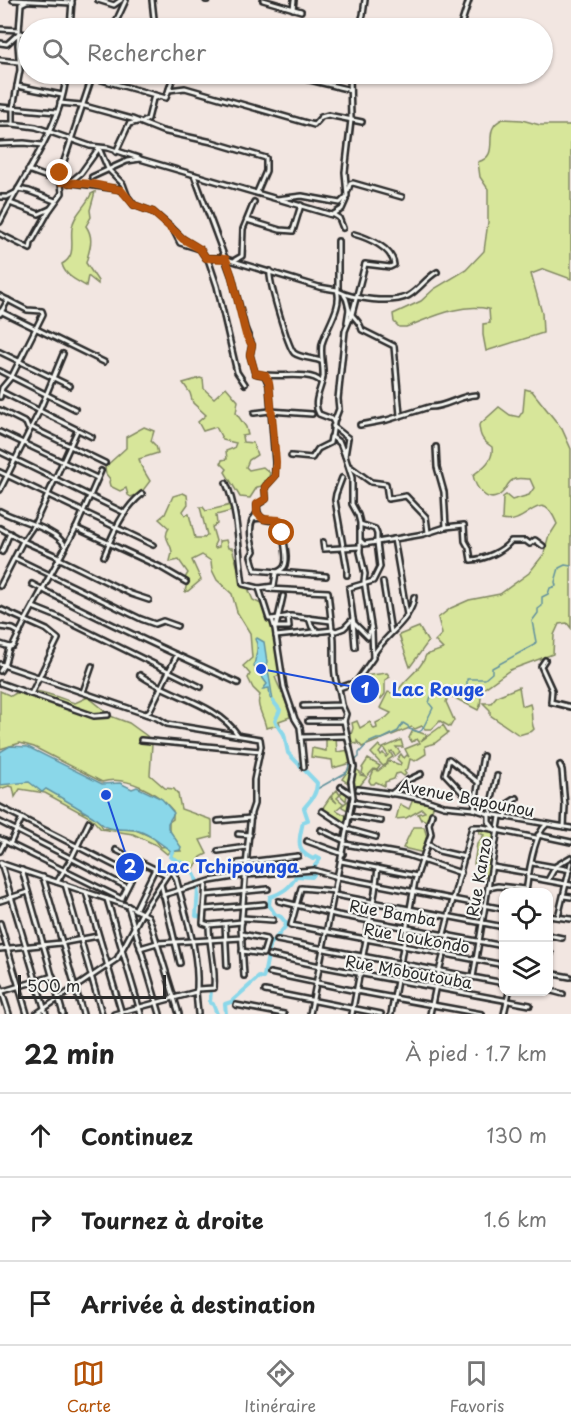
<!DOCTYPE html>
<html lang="fr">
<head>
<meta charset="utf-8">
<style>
  :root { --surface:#fff; --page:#f6f6f6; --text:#222; --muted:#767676; --line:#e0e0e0; --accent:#b45309 }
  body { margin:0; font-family:"Playpen Sans",sans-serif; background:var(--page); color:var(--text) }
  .controls { position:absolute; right:18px; bottom:18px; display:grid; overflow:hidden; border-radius:12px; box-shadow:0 2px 4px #0004 }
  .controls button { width:54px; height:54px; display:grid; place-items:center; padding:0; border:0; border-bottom:2px solid var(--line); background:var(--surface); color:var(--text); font:30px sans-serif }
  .scale { position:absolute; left:18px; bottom:15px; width:148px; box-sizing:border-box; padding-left:6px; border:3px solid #2b2b2b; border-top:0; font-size:16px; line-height:21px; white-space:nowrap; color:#2b2b2b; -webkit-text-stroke:4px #f6f6f2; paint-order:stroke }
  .stop { position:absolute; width:18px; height:18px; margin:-14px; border:4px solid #b45309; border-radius:50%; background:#fff }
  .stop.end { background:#b45309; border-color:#fff; box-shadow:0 2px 6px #0008 }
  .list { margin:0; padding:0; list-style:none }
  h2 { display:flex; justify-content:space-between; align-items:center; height:78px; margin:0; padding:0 24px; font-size:26px }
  h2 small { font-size:20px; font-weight:400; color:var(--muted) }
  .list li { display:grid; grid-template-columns:39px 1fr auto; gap:18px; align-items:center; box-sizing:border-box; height:84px; padding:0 24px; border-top:2px solid var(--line) }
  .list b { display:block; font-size:22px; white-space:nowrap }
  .list em { font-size:20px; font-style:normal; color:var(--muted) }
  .icon { flex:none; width:33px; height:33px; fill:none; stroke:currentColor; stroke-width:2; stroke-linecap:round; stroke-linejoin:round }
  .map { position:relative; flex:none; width:571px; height:1014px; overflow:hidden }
  .search { position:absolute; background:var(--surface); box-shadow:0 2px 4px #0004; left:18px; right:18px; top:18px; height:66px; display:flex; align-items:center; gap:15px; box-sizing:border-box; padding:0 21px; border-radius:33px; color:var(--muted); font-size:22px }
  .sheet { height:330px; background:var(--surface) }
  nav { display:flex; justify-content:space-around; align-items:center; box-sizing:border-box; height:84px; border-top:2px solid var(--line); background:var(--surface); font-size:16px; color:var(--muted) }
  nav a { display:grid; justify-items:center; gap:3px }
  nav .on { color:var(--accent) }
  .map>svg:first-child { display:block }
  .green { fill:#d7e69a; stroke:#818862; stroke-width:1.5 }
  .water { fill:#8ad7e9; stroke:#64929d; stroke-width:1.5 }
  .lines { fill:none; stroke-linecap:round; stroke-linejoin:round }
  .stream { stroke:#64929d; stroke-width:1.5 }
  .river { stroke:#8ad7e9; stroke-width:4 }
  .street-casing { stroke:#2b2b2b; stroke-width:8 }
  .street { stroke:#f6f6f2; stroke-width:3 }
  .route { stroke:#b45309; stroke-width:8 }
  .labels { text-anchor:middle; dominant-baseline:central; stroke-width:4.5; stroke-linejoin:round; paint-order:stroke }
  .street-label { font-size:16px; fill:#2b2b2b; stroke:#f6f6f2 }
  .leader { fill:none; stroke:#1d4ed8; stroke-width:2 }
  .callout-dot { fill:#1d4ed8; stroke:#f6f6f2; stroke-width:2 }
  .mark-label { font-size:18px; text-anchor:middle; font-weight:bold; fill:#fff }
  .callout-label { font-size:18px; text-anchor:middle; font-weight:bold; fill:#1d4ed8; stroke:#f6f6f2; stroke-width:4.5; stroke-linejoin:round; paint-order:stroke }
</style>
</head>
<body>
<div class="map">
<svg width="571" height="1014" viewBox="0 0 571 1014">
  <rect width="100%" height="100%" fill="#f2e6e1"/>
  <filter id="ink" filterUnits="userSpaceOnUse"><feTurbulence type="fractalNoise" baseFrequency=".0167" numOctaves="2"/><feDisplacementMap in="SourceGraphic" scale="12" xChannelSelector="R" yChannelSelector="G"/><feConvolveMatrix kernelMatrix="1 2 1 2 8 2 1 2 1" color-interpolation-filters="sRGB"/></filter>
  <g filter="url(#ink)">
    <g class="green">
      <path d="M503 119 522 120 540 125H571V279L544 269 531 274 542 313 543 333 486 351 483 335V324L490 323 489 309C459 303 433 317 406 327H399L394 322 393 314 421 301 434 289 466 270 484 251 488 222V189L480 177 478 162C503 155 479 129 503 119Z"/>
      <path d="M95 192 90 210 91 217 86 226C95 239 89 250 86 263L98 281V284L88 276 86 286C76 280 65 276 62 264 77 256 70 241 72 228 73 215 87 205 91 194Z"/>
      <path d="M200 378 203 379 204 389 214 398 226 387 238 401 236 413 246 427 248 435 242 436 243 442 253 443 257 455 249 460 246 467 249 470 263 467 270 473 268 480 264 481 263 486 257 487 250 498 240 497 225 472 227 469 221 463 222 460 227 459 226 451 234 448 236 443 223 440 216 427 203 431 198 422 206 415 193 403 190 393 183 383Z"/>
      <path d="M525 389 532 391 562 429 571 449V628L567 623 559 624 554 635 553 654 510 670 482 690 480 706 478 710 449 695 446 702 454 720 450 727 440 721 432 729H425L422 726 415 729 412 727 362 747 357 741V744L349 742 353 728 352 723 357 721 360 728 370 722 374 729 377 728 376 723 386 718 391 713 380 708 388 692 396 694C404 678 421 671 426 655L443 649 435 641 442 634 438 618 451 608 469 600 500 594 529 573 544 554 548 538 557 524C541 483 528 527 502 520L503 497 506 495 512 500 529 495 534 488 530 479C525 479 519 478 515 479 507 481 507 489 502 493 488 507 475 487 473 475 483 468 494 460 492 447 482 440 480 437 479 425L499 407 510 415 519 417 523 411Z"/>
      <path d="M144 427 154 431 151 441 156 446 158 453 139 459 141 466 150 481 141 493 131 497 128 495 126 488 120 491 110 486 109 482 110 479 106 474 105 467 126 448V437Z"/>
      <path d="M183 493 187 495 188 504 183 511 185 515 189 514 195 538H203L207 535 200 507H203L206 511 231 505 232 511 216 515 217 524 212 527 216 541 214 545 215 548 219 547V541L226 540 228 548H232L243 585 250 588 249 591 253 600 263 605 272 622 280 675 275 677C280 691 288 702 290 717L279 721 280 725 266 728C264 716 255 706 260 695L253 688 248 678 250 674 243 666 252 658 250 633 237 612 232 594 217 580 212 570 211 561 202 555 192 560 201 580 188 591 185 592 187 582 185 578 188 573 179 560 170 562C170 559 172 555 172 552 171 542 162 538 169 528L159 519 165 514 173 496Z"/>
      <path d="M419 627 428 642 410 667 399 635Z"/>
      <path d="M387 673 390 677 385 680V694L381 699 377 695 373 698 368 688 357 693 353 686 363 676Z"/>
      <path d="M519 687 522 705 525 706 530 704C533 712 530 720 534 729L532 731 519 735 490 715V710L483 703H491L497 696Z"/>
      <path d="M0 691 11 696C28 683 56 697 75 703L88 697 113 717 129 723 147 736 152 744 150 775 165 788 174 789 178 794 181 809 212 820V837L200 840 207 854 201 857 193 870 173 858 169 852 167 854 156 845 133 834 101 829 91 818 45 793 20 789 15 797 13 787 9 786 0 789V783C9 782 20 779 29 781 43 784 74 801 83 812 92 813 100 821 103 828L136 830 154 838 161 847 169 846 171 851H181L169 829V822L173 819V811C158 792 126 775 102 782L34 747 20 743 0 749Z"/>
      <path d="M443 725 448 733 435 743 425 746 426 754 415 761 410 759 408 768 404 771 406 774 404 776 400 773 396 774 394 779 385 782V786L376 782 374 784H371L369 781 374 770 378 771 387 764 383 766 371 753 379 745 382 749 379 753 381 755 383 753 386 757 388 755 383 748 401 740 403 747H396L400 752 395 756 392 751 390 752 393 757 388 760 387 763 390 761 400 765 401 763 397 759 401 754 404 758 407 755 409 757 405 749 420 743 417 739 412 742 409 738 413 730 427 735 421 741Z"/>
      <path d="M326 737 336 738 337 752 349 750 351 763 333 768 332 760 311 757 312 748 326 751Z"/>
      <path d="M368 759 380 766 377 770 374 769C368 775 364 781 357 789L342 779 351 766 360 772V775L365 776 362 773 363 769 362 768Z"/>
      <path d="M344 789 352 794 350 797 347 794 346 801 340 795 337 798 344 804 348 801 349 803V811L342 807 343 804 336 810 349 817 345 826 322 809 330 797 337 803 331 796 337 790 340 795Z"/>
      <path d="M413 799 434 803 429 822 422 819 421 820 418 814 425 812 422 809 406 818 396 819 400 804 409 809Z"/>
      <path d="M413 827H424L428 840 424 853 403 848Z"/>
      <path d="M481 827 494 831 493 835 496 836 490 875 474 881 471 877 478 867V864H474L477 844 484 835 479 833Z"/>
    </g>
    <g class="water">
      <path d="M257 638 264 642 267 662 266 666 269 675 273 701 270 698 269 688 263 689 267 684 254 666C255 657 260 647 255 639Z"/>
      <path d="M10 746 28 747 102 784 120 783 132 789 137 787 162 799 174 813 168 823V828L181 847 180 850 172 852C161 844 149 833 135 830 126 828 116 831 107 827 102 825 97 819 92 816 77 807 62 798 46 789L42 792 29 782 0 785V752Z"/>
    </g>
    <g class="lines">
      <path class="stream" d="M317 789 347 772 349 766 359 757V753L368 743 377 739H382L398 731 403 723 408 726 409 729 419 732 422 730 433 708 429 703 431 696 440 688H443V691L451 689 462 692 467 686V679H485L492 673V668L534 645 536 642 532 621 538 613V609L542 606V597L548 594 550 588 556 586 555 582 559 568 565 565 571 566"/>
      <g class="river">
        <path d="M172 852 170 857C204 870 198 885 196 916L203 917V924L208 926 209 930"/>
        <path d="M214 988 211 990 210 1003 213 1004 217 1014"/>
        <path d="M226 1014 225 1004 231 1002 259 977 263 978 264 976 270 945 285 927 286 923 281 917 275 914 269 905 270 897C281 893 291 888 296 876L312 877 315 873 314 867 320 859 316 857 313 859C310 857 307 856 304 853 296 847 301 831 303 822L308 820 304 808C311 800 317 794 317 783L288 753 284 734 275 721 280 710 273 701"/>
      </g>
      <g class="street-casing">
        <g id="street">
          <path d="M13 0 72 3"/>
          <path d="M98 0 114 5 121 0"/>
          <path d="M152 0 155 28"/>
          <path d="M206 0H207"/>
          <path d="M263 0 301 11"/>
          <path d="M27 1 21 4 18 45 20 70 13 108V124L36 127 90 146 108 148 139 158"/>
          <path d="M293 9 294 0"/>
          <path d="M70 28 72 0"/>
          <path d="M113 28 126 0"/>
          <path d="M359 28 363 15 365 0"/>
          <path d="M460 28 469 0"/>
          <path d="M0 29 19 30"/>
          <path d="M0 43 7 44 19 33 27 34 28 36"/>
          <path d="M0 60 28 63"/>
          <path d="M80 74 166 98 174 74"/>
          <path d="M111 74 117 84"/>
          <path d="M283 74C305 79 328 84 350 90"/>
          <path d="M17 86 62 95"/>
          <path d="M169 90 185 88 314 125 321 117 328 115 362 122"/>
          <path d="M60 103 81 105 132 119 162 131 212 142 266 158V171L257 192"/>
          <path d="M0 107 56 112"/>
          <path d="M143 122 148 119 153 99 158 97"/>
          <path d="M0 124H13"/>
          <path d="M0 144 24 143 42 145"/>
          <path d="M116 152 129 124 137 122"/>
          <path d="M28 170 58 181 118 189 125 193 134 205 153 212 173 229 180 243 200 249 206 258H223L319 287 337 290C343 306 326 328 322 344 320 356 324 366 323 377 321 390 312 402 319 414L332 419 334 423 332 437 340 443 345 456 348 438 333 426"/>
          <path d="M194 175 232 277 245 328 252 345 250 355 255 373C272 380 308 369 321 382"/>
          <path d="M92 177 127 161 140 159 277 199 302 196 340 203 347 196 345 172 351 120 350 74"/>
          <path d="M69 183 81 173 99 148 108 169 123 184 127 195"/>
          <path d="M18 189 29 191 55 201"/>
          <path d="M348 191 350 184 353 183 402 197"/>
          <path d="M0 197H7L15 193"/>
          <path d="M281 200 332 215 342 209 346 200"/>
          <path d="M10 203 39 214 50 209"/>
          <path d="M334 215 339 218 343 228"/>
          <path d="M247 220 280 230 293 231 301 205"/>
          <path d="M0 222C21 179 64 122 66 74"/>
          <path d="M175 231 183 239 196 247"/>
          <path d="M0 234 30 249 31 243 49 211 62 193 60 173 93 74"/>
          <path d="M338 241V291C353 299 392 304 408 296 419 290 426 278 437 272"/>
          <path d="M208 259 217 286 237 372 245 384"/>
          <path d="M235 260 242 256 243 229 254 202"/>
          <path d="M270 271C268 280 288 347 294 353 301 358 313 358 321 361"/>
          <path d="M344 295C348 300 347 303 349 309 351 317 359 319 362 330L394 346 400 415"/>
          <path d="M0 296 27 310 42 311 43 314 12 376 2 388 0 397"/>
          <path d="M0 311 104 362"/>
          <path d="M0 314 8 300"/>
          <path d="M347 322 349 309"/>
          <path d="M0 352 70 386"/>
          <path d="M0 371 75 409"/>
          <path d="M2 392 92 437"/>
          <path d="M0 410 26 423 28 428"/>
          <path d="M254 413 270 411 312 414"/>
          <path d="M334 422 339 409 338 399 345 331 352 314 365 264 390 267 394 265C393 248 368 238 354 234"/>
          <path d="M360 425 387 420 429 407C445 408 460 395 476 395"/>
          <path d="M31 427 105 463"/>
          <path d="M0 432 97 478"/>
          <path d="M436 447 437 467 444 492 446 527 464 525 465 541 469 548 471 560C485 559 502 552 511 541H526L530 544 535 540 543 546"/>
          <path d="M0 452 125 513"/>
          <path d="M291 456 312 458 318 449 330 443 331 437"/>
          <path d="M345 456 352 478V504L358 515 360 523"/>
          <path d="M349 466 371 482 386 484 388 499 406 496 426 517 428 532"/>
          <path d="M0 472 153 545"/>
          <path d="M342 478 336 494 335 500 347 569V575"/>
          <path d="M226 483C239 513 238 552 243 584L259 588 274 586 276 573C279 571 282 570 284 567 290 559 281 532 281 522 268 518 258 525 257 505L266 499 265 487 275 476V462L269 385 265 376"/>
          <path d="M0 490 39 412 63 354"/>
          <path d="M0 511C16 520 58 529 65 546"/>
          <path d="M257 513 253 519 262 518"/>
          <path d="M253 519C248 528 251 541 254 551L251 556 255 570 326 576"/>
          <path d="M0 528 23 541 59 557"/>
          <path d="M76 528 160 567 186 582"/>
          <path d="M394 539 407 615"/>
          <path d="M323 542 324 549 360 547"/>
          <path d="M2 552 10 533"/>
          <path d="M104 556C113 533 123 509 142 494"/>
          <path d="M15 558 141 619 155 624 163 621 177 626"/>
          <path d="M58 558 131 594 149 600"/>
          <path d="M383 582 391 632"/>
          <path d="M32 584C99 620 169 651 238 683"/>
          <path d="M0 586 23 541 34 525 77 431"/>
          <path d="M259 588 269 619H272L275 629 284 687 295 719 300 727 304 767"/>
          <path d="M268 589 328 592 332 629 336 631 344 628 353 619 349 588 373 581 380 567 377 542 364 544 361 541"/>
          <path d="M33 607 58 617 201 687"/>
          <path d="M0 609 47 630 58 639 31 694"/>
          <path d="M309 618 312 627 319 632"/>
          <path d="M272 619 291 616 331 621"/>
          <path d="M353 619 354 623 368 637 371 627"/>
          <path d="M353 621 355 647"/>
          <path d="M0 627 13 629 20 633"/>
          <path d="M276 627 283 596"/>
          <path d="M276 627H289L288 616"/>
          <path d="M276 636 333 630C336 647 331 675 339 689"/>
          <path d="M0 644 10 647 13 646 25 621 76 528 101 471"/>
          <path d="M374 654C385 635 412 620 414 597"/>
          <path d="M545 660 541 666 552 690 551 702 571 707"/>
          <path d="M0 664 157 718 167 724 260 739 261 746 254 780V804L251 813 248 843 241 928 244 976"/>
          <path d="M0 671 5 663 9 648"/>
          <path d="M140 675C171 697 216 703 238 735"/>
          <path d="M0 683 94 716 108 715"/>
          <path d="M83 692 92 666"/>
          <path d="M303 706 342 705 339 688 356 682 373 658 372 632 364 581 365 574 360 552V524L375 529 377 534V542L424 534 446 527"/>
          <path d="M146 714 150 710 177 655"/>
          <path d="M308 721H344L346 714 342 705"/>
          <path d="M302 737 347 736"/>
          <path d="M141 740 260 751"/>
          <path d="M560 765 562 770 565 806 564 827"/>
          <path d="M341 787 350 793"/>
          <path d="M358 789 402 795 426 800 444 806 474 809 489 814 571 828"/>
          <path d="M391 794 408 780 421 774"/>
          <path d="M476 801 461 791 445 774 449 759 479 783"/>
          <path d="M352 802 387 808"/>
          <path d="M0 807 133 875"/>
          <path d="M474 809 483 756"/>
          <path d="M322 811 348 828"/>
          <path d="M489 814V822L495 830"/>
          <path d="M492 814 490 808 497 776"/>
          <path d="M350 816 381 821"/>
          <path d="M506 817 509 803 517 798"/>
          <path d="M218 821 251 818"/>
          <path d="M0 822 127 887"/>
          <path d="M347 829 376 837"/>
          <path d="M321 830 345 841"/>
          <path d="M238 834 250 835"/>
          <path d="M538 835 571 842"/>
          <path d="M0 839 122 899"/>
          <path d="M307 841 343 854"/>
          <path d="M10 844 22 818"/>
          <path d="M345 844 407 855 461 873"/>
          <path d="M428 844 439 851 465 857"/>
          <path d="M116 850 167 875"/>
          <path d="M0 851 5 841"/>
          <path d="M218 851 247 847"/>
          <path d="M341 861 417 876"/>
          <path d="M0 863 128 906 142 913 169 872 172 871 176 878C185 914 199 951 197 989"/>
          <path d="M1 863 46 1014"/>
          <path d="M238 863 298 856"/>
          <path d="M532 863 571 870"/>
          <path d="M493 867 529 873"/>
          <path d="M22 870 63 1014"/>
          <path d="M43 877 83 1014"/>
          <path d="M528 877 571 885"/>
          <path d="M548 880 556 866 571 857"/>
          <path d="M57 882 71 859 89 822"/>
          <path d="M65 884 102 1014"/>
          <path d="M161 884 180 963"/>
          <path d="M488 888 498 886 525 889"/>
          <path d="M335 891 301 888 291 925 504 965"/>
          <path d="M86 892 122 1014"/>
          <path d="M526 892C528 877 534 834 546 825"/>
          <path d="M163 895 210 881 246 875 314 870 338 877 504 909"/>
          <path d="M206 895 268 889"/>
          <path d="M335 895 504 927"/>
          <path d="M564 896 571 897"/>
          <path d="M122 898 140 862"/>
          <path d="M107 899 141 1014"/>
          <path d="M0 901 28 892"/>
          <path d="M279 901 338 915 504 946"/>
          <path d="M128 906 160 1014"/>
          <path d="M205 909 264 904"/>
          <path d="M135 910 155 869"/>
          <path d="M548 916 571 919"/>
          <path d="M558 917 571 863"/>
          <path d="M242 918 273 920"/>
          <path d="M0 923 27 1014"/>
          <path d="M225 924 227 966"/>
          <path d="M209 925 242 922"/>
          <path d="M242 934 266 939 267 941 263 954 242 951"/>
          <path d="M444 934 472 827H482L536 838"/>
          <path d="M548 935 562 938"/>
          <path d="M277 940 504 983"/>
          <path d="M140 948 157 943 242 938"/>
          <path d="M0 949 61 943 98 936"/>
          <path d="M548 953 551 954"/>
          <path d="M269 955 320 966 530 1005"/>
          <path d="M270 973 356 991 482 1014"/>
          <path d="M548 973 570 977"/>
          <path d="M473 977 500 817"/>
          <path d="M0 986 9 1014"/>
          <path d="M548 990 563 994"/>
          <path d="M265 991 381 1014"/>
          <path d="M0 992 53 976"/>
          <path d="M196 992 198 1014"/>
          <path d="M236 1005 284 1014"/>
          <path d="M36 1014 117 959 142 913 148 916 151 923 179 1014"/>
          <path d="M114 1014 196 992 197 989 214 988C216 967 209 947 209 925L203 923 206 883"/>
          <path d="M310 1014 353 797 351 781 354 767 344 721"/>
          <path d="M352 1014 375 892 378 868"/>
          <path d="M391 1014 415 881 431 834 429 824 432 814"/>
          <path d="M430 1014 439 971 449 935"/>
          <path d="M504 1014 509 992"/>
        </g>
      </g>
      <use href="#street" class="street"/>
    </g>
  </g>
  <g class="lines" filter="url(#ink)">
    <path class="route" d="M60 173 61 182 92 184 121 190 134 205 153 212 183 239 200 249 206 258 226 259 232 277 246 335 252 345 250 355 255 373 265 375 269 382 276 462 275 476 265 487 266 499 257 504V513L263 519 280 520 282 533"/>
  </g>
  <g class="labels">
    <g class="street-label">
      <text transform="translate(467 797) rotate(11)">Avenue Bapounou</text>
      <text transform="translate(478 877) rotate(-80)">Rue Kanzo</text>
      <text transform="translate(393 912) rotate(10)">Rue Bamba</text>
      <text transform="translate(417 937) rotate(10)">Rue Loukondo</text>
      <text transform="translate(409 971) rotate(10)">Rue Moboutouba</text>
    </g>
  </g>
  <path class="leader" d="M261 669L365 689M106 795L130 867"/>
  <g class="callout-dot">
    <circle cx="261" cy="669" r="6"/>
    <circle cx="106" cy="795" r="6"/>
    <circle cx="365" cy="689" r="15"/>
    <circle cx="130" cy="867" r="15"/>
  </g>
  <g class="mark-label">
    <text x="365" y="696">1</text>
    <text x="130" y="873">2</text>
  </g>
  <g class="callout-label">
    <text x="438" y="696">Lac Rouge</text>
    <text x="228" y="873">Lac Tchipounga</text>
  </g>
</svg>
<div class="controls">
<button><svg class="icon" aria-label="locate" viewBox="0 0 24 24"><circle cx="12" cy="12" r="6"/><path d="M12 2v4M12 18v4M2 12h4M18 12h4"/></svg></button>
<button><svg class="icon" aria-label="layers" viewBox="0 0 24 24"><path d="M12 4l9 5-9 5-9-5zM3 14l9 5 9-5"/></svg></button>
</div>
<div class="scale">500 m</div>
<div class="stop" style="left:282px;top:533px"></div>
<div class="stop end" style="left:60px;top:173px"></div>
<div class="search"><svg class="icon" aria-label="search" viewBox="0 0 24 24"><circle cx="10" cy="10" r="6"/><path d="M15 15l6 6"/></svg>Rechercher</div>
</div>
<section class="sheet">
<h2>22 min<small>À pied · 1.7 km</small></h2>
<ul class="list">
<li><svg class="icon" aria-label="ahead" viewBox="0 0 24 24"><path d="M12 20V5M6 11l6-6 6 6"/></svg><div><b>Continuez</b></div><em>130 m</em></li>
<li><svg class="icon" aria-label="right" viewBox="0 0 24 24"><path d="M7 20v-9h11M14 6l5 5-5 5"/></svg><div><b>Tournez à droite</b></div><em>1.6 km</em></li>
<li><svg class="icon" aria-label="arrive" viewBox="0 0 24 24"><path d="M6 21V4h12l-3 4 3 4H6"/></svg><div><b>Arrivée à destination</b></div></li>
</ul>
</section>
<nav>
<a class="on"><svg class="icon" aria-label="map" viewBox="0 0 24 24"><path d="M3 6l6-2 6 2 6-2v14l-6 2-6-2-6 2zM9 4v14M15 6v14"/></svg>Carte</a>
<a><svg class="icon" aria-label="directions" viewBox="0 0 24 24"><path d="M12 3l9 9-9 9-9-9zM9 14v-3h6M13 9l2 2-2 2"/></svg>Itinéraire</a>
<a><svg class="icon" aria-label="saved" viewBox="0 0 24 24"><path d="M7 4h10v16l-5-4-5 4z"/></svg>Favoris</a>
</nav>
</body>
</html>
